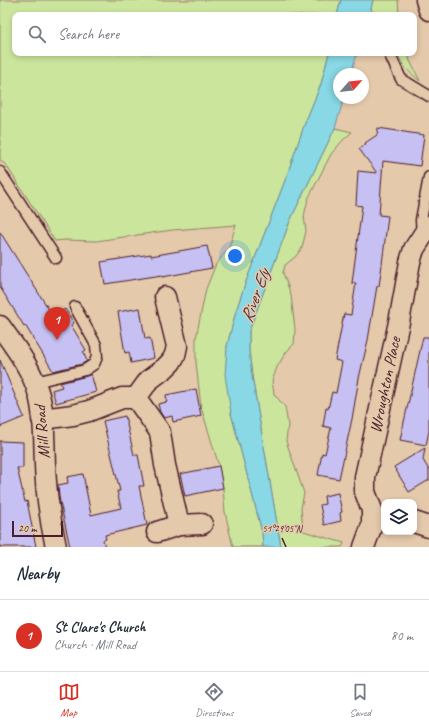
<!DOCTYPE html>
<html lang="en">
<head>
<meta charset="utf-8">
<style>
  :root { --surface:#fff; --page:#f2f2f3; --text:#1f2937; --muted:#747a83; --line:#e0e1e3; --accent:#d93025 }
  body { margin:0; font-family:Caveat,sans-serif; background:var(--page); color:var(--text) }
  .controls { position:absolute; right:12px; bottom:12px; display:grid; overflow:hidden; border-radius:8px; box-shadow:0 2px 6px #0003 }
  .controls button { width:36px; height:36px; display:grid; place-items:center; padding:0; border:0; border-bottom:1px solid var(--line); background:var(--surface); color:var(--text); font:20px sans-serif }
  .compass { position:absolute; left:333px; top:68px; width:36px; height:36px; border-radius:50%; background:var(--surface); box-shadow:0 2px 6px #0003; rotate:62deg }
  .scale { position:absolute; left:12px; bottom:10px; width:51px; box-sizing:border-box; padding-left:4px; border:2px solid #4a1f2b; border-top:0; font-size:11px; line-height:14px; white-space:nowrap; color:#4a1f2b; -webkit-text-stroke:3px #e4c9ab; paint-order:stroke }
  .you { position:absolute; left:235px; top:256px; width:14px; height:14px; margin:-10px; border:3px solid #fff; border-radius:50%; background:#1a73e8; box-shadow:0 0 0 6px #1a73e833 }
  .badge { display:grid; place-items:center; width:26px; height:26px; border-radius:50%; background:var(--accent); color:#fff; font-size:13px; font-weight:700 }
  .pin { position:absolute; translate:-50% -33px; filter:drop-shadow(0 1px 2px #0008) }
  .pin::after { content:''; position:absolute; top:21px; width:14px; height:12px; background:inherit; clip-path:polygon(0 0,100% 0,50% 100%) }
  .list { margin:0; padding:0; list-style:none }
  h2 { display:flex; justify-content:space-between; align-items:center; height:52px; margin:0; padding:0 16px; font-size:17px }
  h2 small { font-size:13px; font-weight:400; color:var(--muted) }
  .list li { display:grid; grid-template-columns:26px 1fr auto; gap:12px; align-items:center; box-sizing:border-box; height:72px; padding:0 16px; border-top:1px solid var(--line) }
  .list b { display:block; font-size:15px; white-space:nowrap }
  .list p { margin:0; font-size:13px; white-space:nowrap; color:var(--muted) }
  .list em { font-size:13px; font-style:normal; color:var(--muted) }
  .icon { flex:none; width:22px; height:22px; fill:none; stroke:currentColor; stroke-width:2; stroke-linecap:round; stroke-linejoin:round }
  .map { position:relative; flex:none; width:429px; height:547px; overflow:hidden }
  .search { position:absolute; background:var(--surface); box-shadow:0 2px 6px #0003; left:12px; right:12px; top:12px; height:44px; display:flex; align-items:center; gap:10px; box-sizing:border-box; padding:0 14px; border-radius:8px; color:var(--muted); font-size:15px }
  .sheet { height:124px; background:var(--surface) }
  nav { display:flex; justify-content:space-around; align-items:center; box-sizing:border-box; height:56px; border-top:1px solid var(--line); background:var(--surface); font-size:11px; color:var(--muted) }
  nav a { display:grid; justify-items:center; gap:2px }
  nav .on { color:var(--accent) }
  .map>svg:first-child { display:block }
  .green { fill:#cbe69c; stroke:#8a8264 }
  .water { fill:#89d8e5; stroke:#708e9b }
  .building { fill:#c7c0f2; stroke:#4a1f2b }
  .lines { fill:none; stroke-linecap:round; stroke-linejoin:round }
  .service-casing { stroke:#4a1f2b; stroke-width:13 }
  .minor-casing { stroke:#4a1f2b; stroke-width:23 }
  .service { stroke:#e4c9ab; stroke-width:10 }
  .minor { stroke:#e4c9ab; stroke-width:20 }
  .ticks { fill:none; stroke:#4a1f2b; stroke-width:1.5 }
  .labels { text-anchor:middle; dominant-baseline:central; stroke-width:3; stroke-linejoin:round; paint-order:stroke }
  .street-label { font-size:17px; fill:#4a1f2b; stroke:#e4c9ab }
  .water-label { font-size:18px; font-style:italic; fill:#50323e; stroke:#e4c9ab }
  .ticks-label { font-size:10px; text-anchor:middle; fill:#4a1f2b; stroke:#e4c9ab; stroke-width:3; stroke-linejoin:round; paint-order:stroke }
</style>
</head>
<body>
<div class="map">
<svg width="429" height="547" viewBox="0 0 429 547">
  <rect width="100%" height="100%" fill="#e4c9ab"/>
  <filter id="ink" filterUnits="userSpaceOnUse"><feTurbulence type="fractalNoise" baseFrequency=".025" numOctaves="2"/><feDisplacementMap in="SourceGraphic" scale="8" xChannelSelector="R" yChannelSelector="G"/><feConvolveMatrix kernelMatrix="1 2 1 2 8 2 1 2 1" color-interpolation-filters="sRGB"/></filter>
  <g filter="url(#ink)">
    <g class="green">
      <path d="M0 0H341L337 15H15V53H329L321 84 305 123 286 178 245 284 236 311 227 346 231 413 262 532 263 547H233L225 512 223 488 219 466 201 407 196 362V338L206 289 216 264 229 248 236 225 172 230 96 241 64 240 55 241 6 165 0 160Z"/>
      <path d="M373 0H398L399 15H373L371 8Z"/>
      <path d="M398 53H410L409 59 420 81C411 73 400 65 398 53Z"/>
      <path d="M335 128 352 132 343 140 331 154 308 199 304 216 306 231 302 248 295 257 285 265 283 273 291 295 295 330 294 344 286 352 277 367 272 381 274 394 285 407 288 425 286 441 304 493 301 508 303 531 344 543 342 547H281L252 376 249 350V331L290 221Z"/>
    </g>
    <g class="water">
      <path d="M341 0H373L371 8 373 15H337Z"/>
      <path d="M329 53H357L351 74H339V98H344L335 128 290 221 249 331V350L252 376 281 547H263L262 532 231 413 225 375 227 346 236 311 245 284 286 178 305 123 321 84Z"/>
    </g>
    <g class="building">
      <path d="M378 128 424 135 420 166 383 161 379 215 388 216 381 272 379 286H377L368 340 359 378 352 419 339 479 318 475 322 453 325 454 331 428 323 426 326 408 328 409 332 392 336 393 342 362 335 360 344 314 351 315 356 283H352L362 206 356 205 358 171 377 173 359 149 366 144 365 143 377 135Z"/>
      <path d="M0 232 53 316 65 309 74 323 71 325 86 350 83 352 87 361 82 364 53 371 25 325 24 326 0 287Z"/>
      <path d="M207 246 212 268 162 277V275L105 284 101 262 151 254V256Z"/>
      <path d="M140 308 145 339 150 338 154 358 131 363 129 352 125 353 118 312Z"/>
      <path d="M423 337H429V431L426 445 400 440Z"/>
      <path d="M0 360 24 417 0 427Z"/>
      <path d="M91 374 96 392 56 403 52 390 62 387 60 383 87 376Z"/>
      <path d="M196 389 201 416 173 422 172 416 164 418 160 412 158 404 167 402 166 395Z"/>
      <path d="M125 416 134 455H138L144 486H139L147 525 105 535 106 539 103 540 105 547H70L59 497 58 485 68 483 67 477 83 474 91 515 121 508 117 491H120L103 421Z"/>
      <path d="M0 441 23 442V468H17L25 502 27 501 36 547H0Z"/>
      <path d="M425 448 423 460 429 470V480L409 492 394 467Z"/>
      <path d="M219 466 223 488 185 496 180 474Z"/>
      <path d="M338 493 342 512 340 513 341 521 324 525 320 505 325 504 324 496Z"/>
    </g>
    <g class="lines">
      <g class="service-casing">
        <g id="service">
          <path d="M389 53 401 79 429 96"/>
          <path d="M0 172 56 258"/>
          <path d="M422 234 421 220 429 177"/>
          <path d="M35 382 85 370 94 364 97 357 96 345 75 307"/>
        </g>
      </g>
      <g class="minor-casing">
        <g id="minor">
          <path d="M426 0 429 10"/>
          <path d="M0 326C15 347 32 369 39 395 45 417 44 442 45 465 46 493 50 520 56 547"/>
          <path d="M136 398 149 380 165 368 171 362 175 355 177 346 165 297"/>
          <path d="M42 419 73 415 89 411 122 398H136L160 432 165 465 179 525"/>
          <path d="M414 522 429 527"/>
          <path d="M157 532 179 525 202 524"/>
          <path d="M364 547 372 525V510L365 492V477L399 322 410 262 414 249 429 226"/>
        </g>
      </g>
      <use href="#service" class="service"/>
      <use href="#minor" class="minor"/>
    </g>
  </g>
  <path class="ticks" d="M282 538 286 547"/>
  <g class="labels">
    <g class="street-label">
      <text transform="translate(385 385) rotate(-78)">Wroughton Place</text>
      <text transform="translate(42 432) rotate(-95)">Mill Road</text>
    </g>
    <g class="water-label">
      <text transform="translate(255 296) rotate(-70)">River Ely</text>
    </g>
  </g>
  <g class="ticks-label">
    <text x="282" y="532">51°29'05"N</text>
  </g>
</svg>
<div class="controls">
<button><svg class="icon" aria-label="layers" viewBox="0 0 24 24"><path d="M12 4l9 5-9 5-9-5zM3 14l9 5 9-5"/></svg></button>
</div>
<svg class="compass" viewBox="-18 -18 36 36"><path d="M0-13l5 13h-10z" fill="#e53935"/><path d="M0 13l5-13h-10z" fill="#747a83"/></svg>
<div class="scale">20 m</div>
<div class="you"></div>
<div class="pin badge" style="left:57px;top:340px">1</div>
<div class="search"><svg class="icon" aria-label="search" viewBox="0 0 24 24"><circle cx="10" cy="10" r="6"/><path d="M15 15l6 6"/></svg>Search here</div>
</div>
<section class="sheet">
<h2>Nearby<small></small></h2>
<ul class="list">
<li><span class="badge">1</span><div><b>St Clare's Church</b><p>Church · Mill Road</p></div><em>80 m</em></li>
</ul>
</section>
<nav>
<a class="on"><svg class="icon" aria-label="map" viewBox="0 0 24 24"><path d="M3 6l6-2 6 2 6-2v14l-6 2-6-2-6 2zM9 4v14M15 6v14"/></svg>Map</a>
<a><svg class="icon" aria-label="directions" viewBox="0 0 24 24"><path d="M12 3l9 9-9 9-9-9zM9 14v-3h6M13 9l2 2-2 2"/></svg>Directions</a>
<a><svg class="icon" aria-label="saved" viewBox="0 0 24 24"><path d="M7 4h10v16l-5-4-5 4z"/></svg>Saved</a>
</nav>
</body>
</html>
